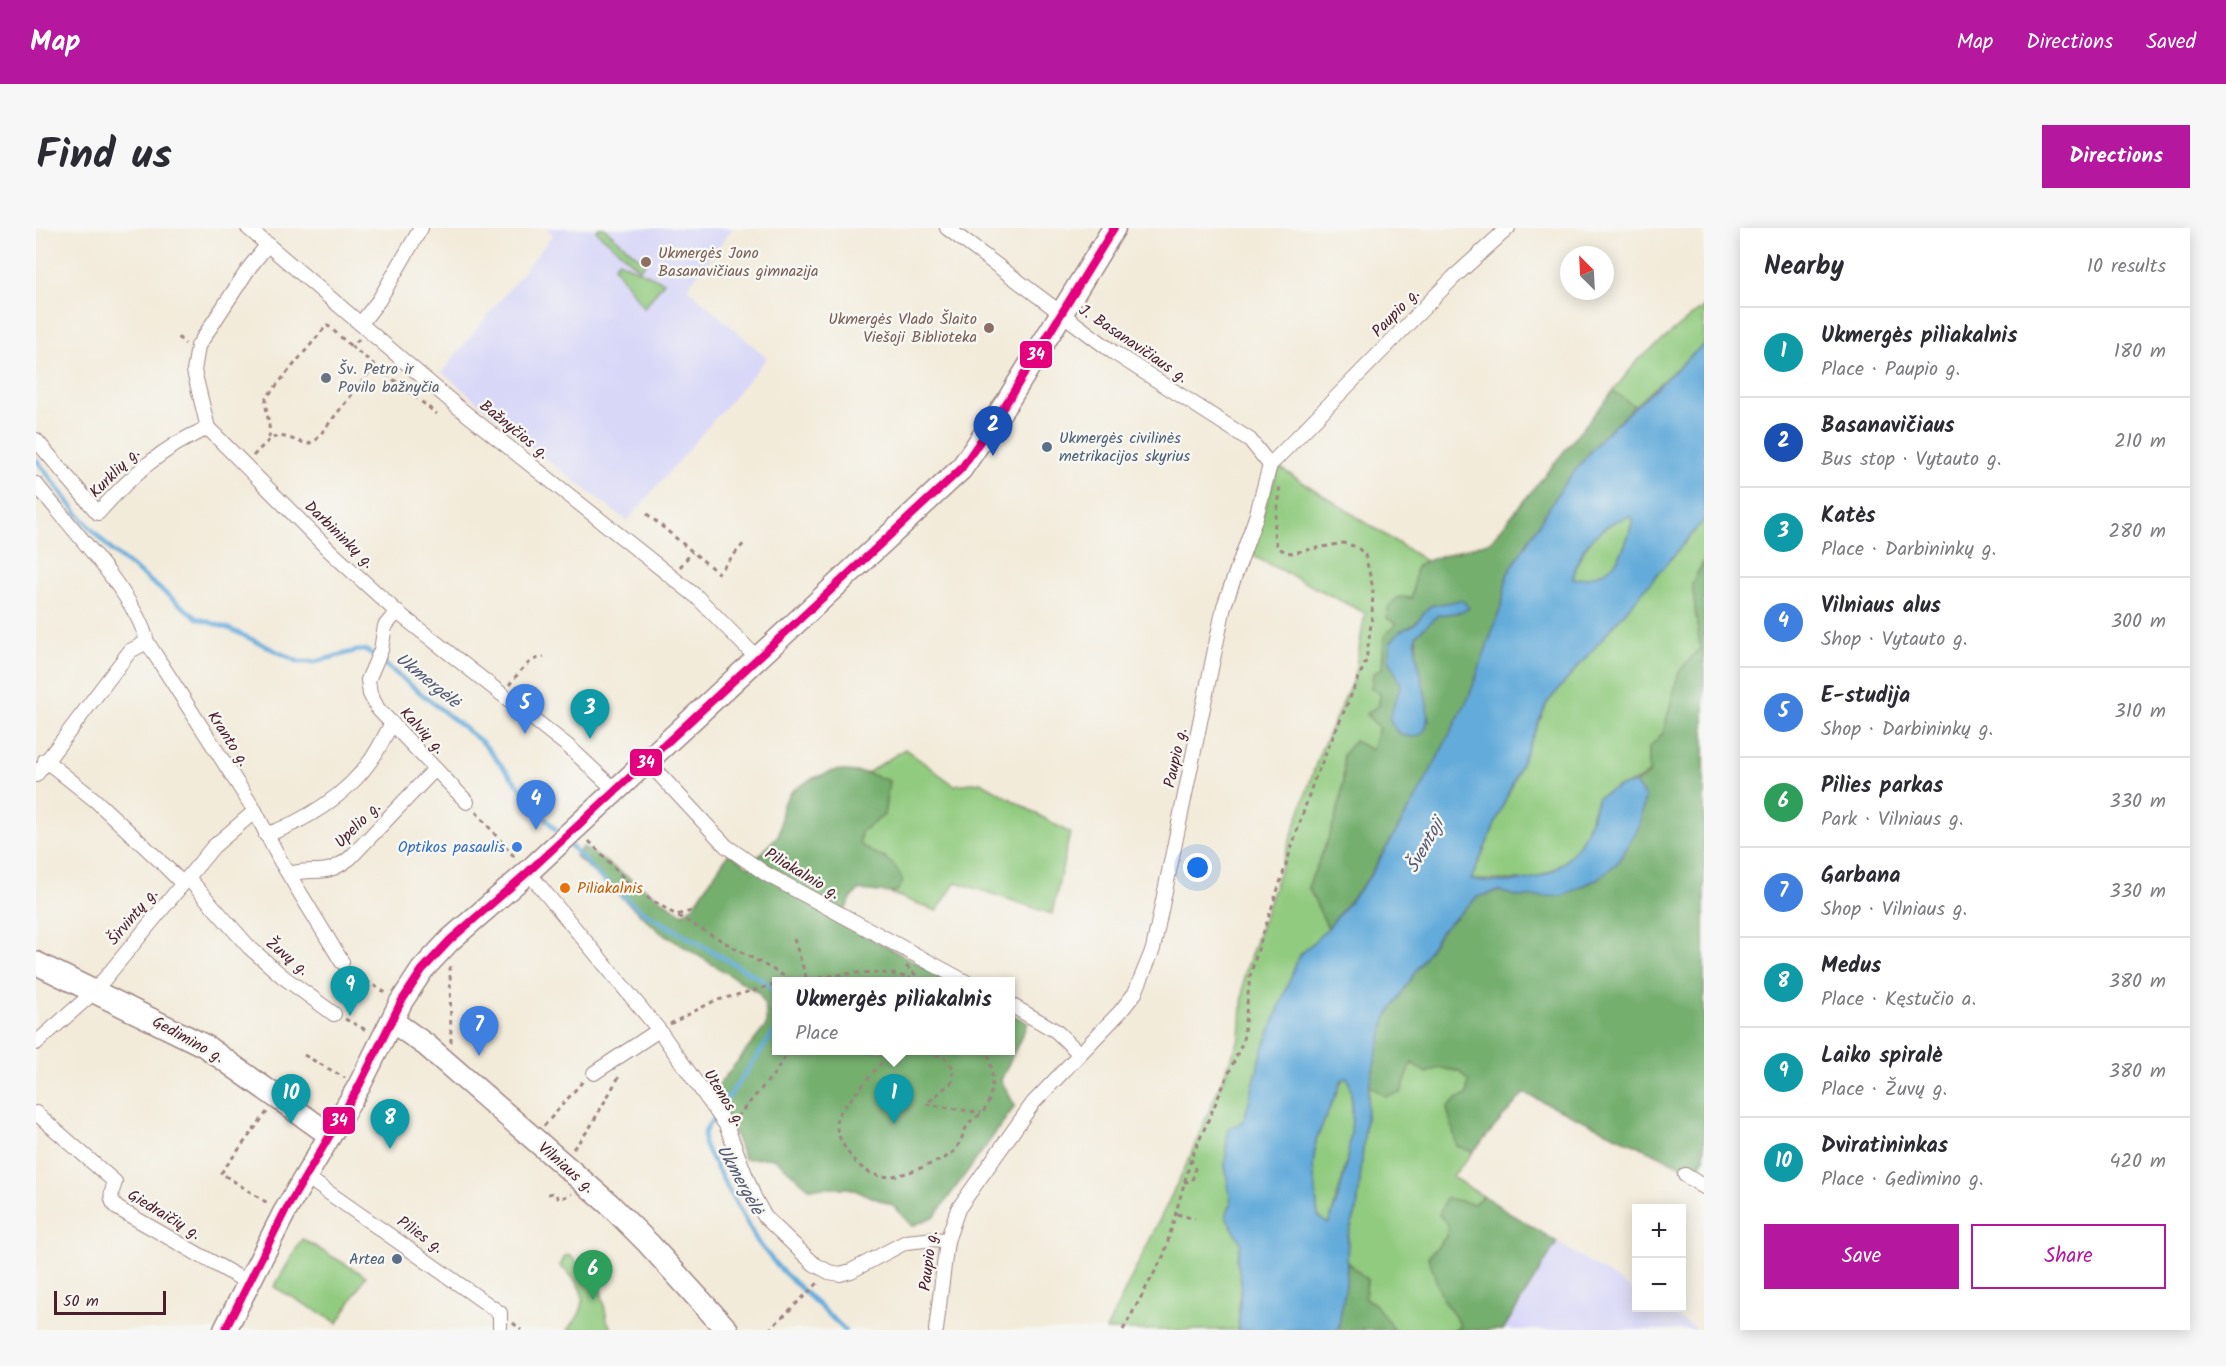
<!DOCTYPE html>
<html lang="en">
<head>
<meta charset="utf-8">
<style>
  :root { --surface:#fff; --page:#f7f7f7; --text:#2b2b33; --muted:#7c7c81; --line:#e1e1e2; --accent:#b5179e }
  body { margin:0; font-family:Kalam,sans-serif; background:var(--page); color:var(--text) }
  .controls { position:absolute; right:18px; bottom:18px; display:grid; overflow:hidden; border-radius:0px; box-shadow:0 3px 15px #0003 }
  .controls button { width:54px; height:54px; display:grid; place-items:center; padding:0; border:0; border-bottom:2px solid var(--line); background:var(--surface); color:var(--text); font:30px sans-serif }
  .compass { position:absolute; left:1524px; top:18px; width:54px; height:54px; border-radius:50%; background:var(--surface); box-shadow:0 3px 15px #0003; rotate:336deg }
  .scale { position:absolute; left:18px; bottom:15px; width:112px; box-sizing:border-box; padding-left:6px; border:3px solid #4a1f2b; border-top:0; font-size:16px; line-height:21px; white-space:nowrap; color:#4a1f2b; -webkit-text-stroke:4px #f6f6f2; paint-order:stroke }
  .you { position:absolute; left:1162px; top:640px; width:21px; height:21px; margin:-15px; border:4px solid #fff; border-radius:50%; background:#1a73e8; box-shadow:0 0 0 9px #1a73e833 }
  .badge { display:grid; place-items:center; width:39px; height:39px; border-radius:50%; background:var(--accent); color:#fff; font-size:20px; font-weight:700 }
  .pin { position:absolute; translate:-50% -50px; filter:drop-shadow(0 2px 3px #0008) }
  .pin::after { content:''; position:absolute; top:32px; width:21px; height:18px; background:inherit; clip-path:polygon(0 0,100% 0,50% 100%) }
  .popup { position:absolute; left:736px; top:749px; width:243px; height:78px; box-sizing:border-box; display:grid; place-content:center; border-radius:0px; background:var(--surface); filter:drop-shadow(0 2px 4px #0005); font-size:20px; white-space:nowrap; color:var(--muted) }
  .popup b { font-size:22px; color:var(--text) }
  .popup::after { content:''; position:absolute; left:50%; top:100%; margin-left:-12px; border:12px solid transparent; border-top-color:var(--surface) }
  .list { margin:0; padding:0; list-style:none }
  h2 { display:flex; justify-content:space-between; align-items:center; height:78px; margin:0; padding:0 24px; font-size:26px }
  h2 small { font-size:20px; font-weight:400; color:var(--muted) }
  .list li { display:grid; grid-template-columns:39px 1fr auto; gap:18px; align-items:center; box-sizing:border-box; height:90px; padding:0 24px; border-top:2px solid var(--line) }
  .list b { display:block; font-size:22px; white-space:nowrap }
  .list p { margin:0; font-size:20px; white-space:nowrap; color:var(--muted) }
  .list em { font-size:20px; font-style:normal; color:var(--muted) }
  .actions { display:flex; gap:12px; padding:18px 24px }
  .actions a { flex:1; padding:14px 0; border:2px solid var(--accent); border-radius:0px; text-align:center; font-size:21px; color:var(--accent) }
  .actions .main { background:var(--accent); color:#fff }
  .map { position:relative; flex:none; width:1668px; height:1102px; overflow:hidden; border-radius:0px }
  header { display:flex; align-items:center; gap:36px; box-sizing:border-box; height:84px; padding:0 30px; background:var(--accent); color:#fff }
  header strong { font-size:28px }
  nav { display:flex; gap:33px; margin-inline-start:auto; font-size:21px }
  .intro { display:flex; align-items:center; justify-content:space-between; box-sizing:border-box; height:144px; padding:0 36px }
  h1 { margin:0; font-size:42px }
  .button { padding:15px 27px; border-radius:0px; background:var(--accent); color:#fff; font-size:21px; font-weight:700 }
  main { display:flex; gap:36px; padding:0 36px }
  aside { flex:1; background:var(--surface); border-radius:0px; box-shadow:0 3px 15px #0003 }
  .map>svg:first-child { display:block }
  .built { fill:#d8d7f8 }
  .green { fill:#91cb7f; stroke:#6e7555; stroke-width:1.5 }
  .forest { fill:#74af6e; stroke:#5f674c; stroke-width:1.5; fill-rule:evenodd }
  .water { fill:#63abda; stroke:#566582; stroke-width:1.5; fill-rule:evenodd }
  .lines { fill:none; stroke-linecap:round; stroke-linejoin:round }
  .stream { stroke:#63abda; stroke-width:4.5 }
  .minor-casing { stroke:#9e8582; stroke-width:16 }
  .primary-casing { stroke:#9e8582; stroke-width:25 }
  .path { stroke:#9e8582; stroke-width:3; stroke-dasharray:4.5 4.5; stroke-linecap:butt }
  .minor { stroke:#fff; stroke-width:14 }
  .primary { stroke:#fff; stroke-width:22 }
  .bus-1-casing { stroke:#f6f6f2; stroke-width:12 }
  .bus-1 { stroke:#e5007d; stroke-width:8 }
  .education-dot { fill:#8d6e63; stroke:#f6f6f2; stroke-width:2 }
  .worship-dot { fill:#6b7280; stroke:#f6f6f2; stroke-width:2 }
  .service-dot { fill:#5c6f8a; stroke:#f6f6f2; stroke-width:2 }
  .shop-dot { fill:#3f7fe0; stroke:#f6f6f2; stroke-width:2 }
  .food-dot { fill:#e8710a; stroke:#f6f6f2; stroke-width:2 }
  .labels { text-anchor:middle; dominant-baseline:central; stroke-width:5; stroke-linejoin:round; paint-order:stroke }
  .education-label { font-size:16px; fill:#785e54; stroke:#f6f6f2; text-anchor:start }
  .street-label { font-size:16px; fill:#4a1f2b; stroke:#f6f6f2 }
  .worship-label { font-size:16px; fill:#5b616d; stroke:#f6f6f2; text-anchor:start }
  .service-label { font-size:16px; fill:#4e5e75; stroke:#f6f6f2; text-anchor:start }
  .shop-label { font-size:16px; fill:#366cbe; stroke:#f6f6f2; text-anchor:end }
  .food-label { font-size:16px; fill:#c56008; stroke:#f6f6f2; text-anchor:start }
  .water-label { font-size:18px; font-style:italic; fill:#545771; stroke:#f6f6f2 }
  .line-badge { stroke:#f6f6f2; stroke-width:2 }
  .badge-label { font-size:16px; text-anchor:middle; font-weight:bold; fill:#fff }
</style>
</head>
<body>
<header>
<strong>Map</strong>
<nav><a>Map</a><a>Directions</a><a>Saved</a></nav>
</header>
<div class="intro"><h1>Find us</h1><a class="button">Directions</a></div>
<main>
<div class="map">
<svg width="1668" height="1102" viewBox="0 0 1668 1102">
  <rect width="100%" height="100%" fill="#f6f6f2"/>
  <filter id="ink" filterUnits="userSpaceOnUse"><feTurbulence type="fractalNoise" baseFrequency=".0167" numOctaves="2"/><feDisplacementMap in="SourceGraphic" scale="12" xChannelSelector="R" yChannelSelector="G"/><feConvolveMatrix kernelMatrix="1 2 1 2 8 2 1 2 1" color-interpolation-filters="sRGB"/></filter>
  <filter id="wash" filterUnits="userSpaceOnUse"><feTurbulence type="fractalNoise" baseFrequency=".008" numOctaves="4" result="noise"/><feDisplacementMap in="SourceGraphic" scale="24" xChannelSelector="R" yChannelSelector="G"/><feGaussianBlur stdDeviation="1.35" result="paint"/><feColorMatrix in="noise" values="0 0 0 0 0 0 0 0 0 0 0 0 0 0 0 0 0 1.4 0 .05"/><feComposite in="paint" operator="in"/></filter>
  <g filter="url(#wash)">
    <rect width="100%" height="100%" fill="#f3ebda"/>
    <g class="built">
      <path d="M510 0H697L651 60 731 130 591 293 500 223 406 144 517 7Z"/>
      <path d="M1521 1014 1600 1064V1080H1626L1662 1102H1467Z"/>
    </g>
    <g class="green">
      <path d="M563 0H568L609 35 604 41 560 3Z"/>
      <path d="M582 33 628 54 608 80 578 38Z"/>
      <path d="M1668 78V116L1598 178 1577 163 1602 132Z"/>
      <path d="M1243 239 1390 333 1380 339 1376 370 1360 396 1348 409 1343 477 1330 486 1343 499 1336 522 1307 527C1312 575 1290 615 1273 658L1292 700 1263 729 1227 821 1208 892 1189 937 1196 975 1190 988 1205 1015 1201 1031 1205 1053 1202 1102H1070L1153 931 1204 809 1208 748 1284 524 1318 450 1329 385 1213 326Z"/>
      <path d="M1594 288 1597 291C1592 312 1583 341 1561 349 1554 351 1544 350 1537 351 1544 319 1562 297 1594 288Z"/>
      <path d="M1668 292V333L1656 355 1664 420 1643 444 1627 505 1613 520V546C1597 556 1579 560 1562 569L1546 614 1530 635 1497 652H1435L1511 475Z"/>
      <path d="M869 521 918 557 945 554 1034 605 1016 686 920 654 901 683 854 665 861 663 850 630 837 627 824 616 825 604 848 587 853 553 831 545Z"/>
      <path d="M1376 835 1390 845 1403 840 1423 843 1432 853 1431 867 1421 871V918L1437 924 1416 949 1447 968 1412 997 1410 1009 1392 1029 1425 1098 1417 1102H1358L1339 1077 1329 1070 1331 1052 1311 1033 1312 1007 1321 982 1333 857 1349 868Z"/>
      <path d="M1312 848C1324 896 1308 951 1292 997L1282 988 1277 938 1280 912 1306 852Z"/>
      <path d="M266 1011 330 1048 302 1095 238 1059Z"/>
      <path d="M534 1027 565 1062 571 1092 576 1102H531C556 1077 549 1058 524 1038L529 1028Z"/>
    </g>
    <g class="forest">
      <path d="M1577 163 1598 178 1567 208 1526 259 1471 347 1466 376 1433 469 1382 567 1332 650 1292 700 1272 659C1290 614 1312 576 1307 527L1318 513 1336 522 1343 500 1330 486 1343 477 1344 466 1335 460 1337 446 1347 439 1348 409 1360 396 1351 390 1352 379 1362 369 1376 370 1380 339 1390 333 1455 313ZM1426 372 1432 380 1426 384 1402 387 1380 407V425L1393 492 1362 467 1365 457 1361 446 1364 403 1378 397 1394 378Z"/>
      <path d="M1668 333V930L1659 944 1488 865 1437 924 1421 918 1411 880 1421 871 1431 867 1432 853 1423 843 1403 840 1390 845 1376 835 1365 865 1349 868 1333 857 1350 790 1405 703 1441 669 1463 663 1484 669 1561 651 1582 634 1603 599 1609 570 1599 555 1613 546V520L1627 505 1643 444 1664 420 1656 355Z"/>
      <path d="M800 542 831 545 853 553 848 587 825 604 824 616C843 632 858 627 867 654L861 663 854 665 823 662 816 669 803 693 914 753 741 754V822H975V786L992 795 965 852 979 878 899 988 876 998 856 977 813 960H773L738 930 708 931 694 893 676 865 730 798C731 785 730 776 723 765L624 704 539 628 547 619 647 686 658 677 693 625 713 639 743 606 747 576 756 563 775 551Z"/>
      <path d="M1447 968 1521 1014 1467 1102H1417L1425 1098 1406 1069 1392 1029 1410 1009 1412 997 1403 987 1410 970 1438 976Z"/>
      <path d="M1311 1033 1331 1052 1329 1070 1339 1076 1358 1102H1302L1310 1056Z"/>
    </g>
    <g class="water">
      <path d="M1668 116V292L1511 475 1435 652C1508 660 1543 643 1562 569L1582 559 1599 555 1609 569 1603 599 1582 634 1561 651 1526 668 1484 669 1463 663 1441 669 1405 703 1350 790 1333 857 1321 982 1312 1007 1310 1056 1302 1102H1202L1205 1053 1201 1031 1205 1015 1190 988 1195 975 1189 937 1192 902 1208 892 1227 821 1263 728 1292 700 1332 651 1382 567 1433 469 1466 376 1471 347 1526 259 1567 208ZM1594 288 1597 291C1588 329 1578 349 1537 351 1542 320 1563 296 1594 288ZM1311 849C1325 883 1307 963 1292 996L1282 988 1277 938 1280 912 1306 852Z"/>
      <path d="M1426 372 1433 380 1426 384 1402 387 1380 407C1380 413 1379 419 1380 425 1382 443 1412 521 1367 507 1359 504 1356 497 1353 490L1365 457 1353 431 1354 415 1364 403 1378 397 1394 378Z"/>
    </g>
    <g class="lines">
      <g class="stream">
        <path d="M0 231 41 285 77 324 161 390 194 401 263 434H279L319 423 330 422 337 427 447 515 523 606"/>
        <path d="M533 616 565 650 604 682 726 752 741 766"/>
        <path d="M741 800 672 898 668 906V917L721 1013 743 1040 809 1102"/>
      </g>
    </g>
  </g>
  <g filter="url(#ink)">
    <g class="lines">
      <g class="minor-casing">
        <g id="minor">
          <path d="M212 0 422 179 661 369 722 431"/>
          <path d="M911 0 1077 124 1214 212 1234 237"/>
          <path d="M232 16 213 40 162 118 158 143 172 200 295 324 361 384 533 519 579 562"/>
          <path d="M326 94 343 72 385 0"/>
          <path d="M0 212 62 285C94 249 126 219 172 200"/>
          <path d="M0 256C30 294 102 370 111 414L219 583 244 632 306 734"/>
          <path d="M361 384 349 398 345 422 332 452 334 466 342 481 431 574"/>
          <path d="M9 532 59 572 123 632"/>
          <path d="M611 533 690 618 730 646 930 754"/>
          <path d="M0 547 94 423 111 414"/>
          <path d="M230 607C269 593 311 567 335 532 343 521 349 507 356 495"/>
          <path d="M127 636 147 656"/>
          <path d="M492 644 623 802 690 897 718 969 729 989 778 1036 793 1044 804 1046 815 1043 870 1014 899 1011 911 1013"/>
          <path d="M253 646C282 638 286 651 314 630L399 541"/>
          <path d="M152 650 213 719 246 748 298 786"/>
          <path d="M975 777 1020 803 1043 825"/>
          <path d="M0 815 57 765 177 619 219 583"/>
          <path d="M558 845 623 802"/>
          <path d="M0 885 79 954C75 965 73 971 81 980L211 1054"/>
          <path d="M1649 947 1668 959"/>
          <path d="M269 948 464 1085V1102"/>
          <path d="M900 1102 911 1013 922 981 997 875 1084 784 1099 765 1117 721 1188 378 1220 289 1234 237 1417 50 1472 0"/>
        </g>
      </g>
      <g class="primary-casing">
        <g id="primary">
          <path d="M0 735 169 818 294 907"/>
          <path d="M356 793 390 817 573 976 612 1015 691 1102"/>
          <path d="M189 1102 248 985 323 858 365 774 386 742 414 712 492 644 925 241 971 174 1078 0"/>
        </g>
      </g>
      <g class="path">
        <path d="M142 109 149 116"/>
        <path d="M323 111 316 119 401 186"/>
        <path d="M233 210C235 196 229 184 230 170L291 97 316 119"/>
        <path d="M217 228C242 202 238 206 272 216L280 212 339 137"/>
        <path d="M611 286 682 345 710 313"/>
        <path d="M644 339 656 324"/>
        <path d="M473 457C483 445 491 431 508 429"/>
        <path d="M440 584 481 632"/>
        <path d="M553 613 598 661 640 687 660 682"/>
        <path d="M642 688 757 753"/>
        <path d="M758 711 771 752"/>
        <path d="M414 738 415 816"/>
        <path d="M870 738 881 748V752"/>
        <path d="M315 743 350 765"/>
        <path d="M757 754C797 748 844 736 883 754"/>
        <path d="M309 791 330 802"/>
        <path d="M634 796 678 773 741 756"/>
        <path d="M858 822 854 824 801 888C798 903 807 918 816 930 838 956 859 950 887 939 896 935 908 932 916 925 926 917 926 902 935 893 939 889 946 887 949 881 959 864 957 841 951 822"/>
        <path d="M882 822 908 829 918 841 916 854 890 876 945 885"/>
        <path d="M268 827 309 850"/>
        <path d="M231 884 185 945 233 976"/>
        <path d="M701 889 738 846 753 822"/>
        <path d="M508 898 547 853"/>
        <path d="M537 921 553 901 585 845"/>
        <path d="M1148 954 1156 953 1159 941 1155 931"/>
        <path d="M512 966 518 965 523 971 536 966"/>
        <path d="M1141 986 1159 991"/>
        <path d="M477 1095 485 1102"/>
        <path d="M733 1102 784 1053"/>
        <path d="M1087 1102 1128 1027 1155 931 1207 813 1214 748 1225 712 1277 555 1330 433 1336 389 1337 360 1329 327 1321 319 1307 315 1256 325C1223 321 1247 280 1243 259"/>
      </g>
      <use href="#minor" class="minor"/>
      <use href="#primary" class="primary"/>
      <g class="bus-1-casing">
        <path id="bus-1" d="M189 1102 248 985 323 858 365 774 386 742 414 712 492 644 925 241 971 174 1078 0"/>
      </g>
      <use href="#bus-1" class="bus-1"/>
    </g>
  </g>
  <g class="education-dot">
    <circle cx="610" cy="34" r="6"/>
    <circle cx="953" cy="100" r="6"/>
  </g>
  <circle class="worship-dot" cx="290" cy="150" r="6"/>
  <g class="service-dot">
    <circle cx="1011" cy="219" r="6"/>
    <circle cx="361" cy="1031" r="6"/>
  </g>
  <circle class="shop-dot" cx="481" cy="619" r="6"/>
  <circle class="food-dot" cx="529" cy="660" r="6"/>
  <g class="labels">
    <g class="education-label">
      <text x="622" y="25">Ukmergės Jono<tspan x="622" dy="18">Basanavičiaus gimnazija</tspan></text>
      <text x="941" y="91" text-anchor="end">Ukmergės Vlado Šlaito<tspan x="941" dy="18">Viešoji Biblioteka</tspan></text>
    </g>
    <g class="street-label">
      <text transform="translate(1360 85) rotate(-46)">Paupio g.</text>
      <text transform="translate(1097 116) rotate(34)">J. Basanavičiaus g.</text>
      <text transform="translate(478 202) rotate(39)">Bažnyčios g.</text>
      <text transform="translate(79 245) rotate(-45)">Kurklių g.</text>
      <text transform="translate(303 307) rotate(44)">Darbininkų g.</text>
      <text transform="translate(386 503) rotate(47)">Kalvių g.</text>
      <text transform="translate(192 511) rotate(57)">Kranto g.</text>
      <text transform="translate(1140 530) rotate(-78)">Paupio g.</text>
      <text transform="translate(322 597) rotate(-45)">Upelio g.</text>
      <text transform="translate(766 646) rotate(31)">Piliakalnio g.</text>
      <text transform="translate(97 689) rotate(-50)">Širvintų g.</text>
      <text transform="translate(251 729) rotate(39)">Žuvų g.</text>
      <text transform="translate(152 812) rotate(29)">Gedimino g.</text>
      <text transform="translate(688 870) rotate(58)">Utenos g.</text>
      <text transform="translate(530 940) rotate(41)">Vilniaus g.</text>
      <text transform="translate(128 987) rotate(31)">Giedraičių g.</text>
      <text transform="translate(384 1007) rotate(35)">Pilies g.</text>
      <text transform="translate(893 1033) rotate(-83)">Paupio g.</text>
    </g>
    <g class="worship-label">
      <text x="302" y="141">Šv. Petro ir<tspan x="302" dy="18">Povilo bažnyčia</tspan></text>
    </g>
    <g class="service-label">
      <text x="1023" y="210">Ukmergės civilinės<tspan x="1023" dy="18">metrikacijos skyrius</tspan></text>
      <text x="349" y="1031" text-anchor="end">Artea</text>
    </g>
    <g class="shop-label">
      <text x="469" y="619">Optikos pasaulis</text>
    </g>
    <g class="food-label">
      <text x="541" y="660">Piliakalnis</text>
    </g>
    <g class="water-label">
      <text transform="translate(391 453) rotate(39)">Ukmergėlė</text>
      <text transform="translate(1390 618) rotate(-61)">Šventoji</text>
      <text transform="translate(703 952) rotate(61)">Ukmergėlė</text>
    </g>
  </g>
  <g class="line-badge">
    <rect x="983" y="112" width="34" height="29" rx="6" fill="#e5007d"/>
    <rect x="593" y="520" width="34" height="29" rx="6" fill="#e5007d"/>
    <rect x="286" y="878" width="34" height="29" rx="6" fill="#e5007d"/>
  </g>
  <g class="badge-label">
    <text x="1000" y="132">34</text>
    <text x="610" y="540">34</text>
    <text x="303" y="898">34</text>
  </g>
</svg>
<div class="controls">
<button>+</button>
<button>−</button>
</div>
<svg class="compass" viewBox="-18 -18 36 36"><path d="M0-13l5 13h-10z" fill="#e53935"/><path d="M0 13l5-13h-10z" fill="#7c7c81"/></svg>
<div class="scale">50 m</div>
<div class="you"></div>
<div class="pin badge" style="left:858px;top:896px;background:#0f9aa8">1</div>
<div class="popup"><b>Ukmergės piliakalnis</b>Place</div>
<div class="pin badge" style="left:957px;top:228px;background:#1a4fb4">2</div>
<div class="pin badge" style="left:554px;top:511px;background:#0f9aa8">3</div>
<div class="pin badge" style="left:500px;top:602px;background:#3f7fe0">4</div>
<div class="pin badge" style="left:489px;top:506px;background:#3f7fe0">5</div>
<div class="pin badge" style="left:557px;top:1072px;background:#2e9e5b">6</div>
<div class="pin badge" style="left:443px;top:828px;background:#3f7fe0">7</div>
<div class="pin badge" style="left:354px;top:921px;background:#0f9aa8">8</div>
<div class="pin badge" style="left:314px;top:788px;background:#0f9aa8">9</div>
<div class="pin badge" style="left:255px;top:896px;background:#0f9aa8">10</div>
</div>
<aside>
<h2>Nearby<small>10 results</small></h2>
<ul class="list">
<li><span class="badge" style="background:#0f9aa8">1</span><div><b>Ukmergės piliakalnis</b><p>Place · Paupio g.</p></div><em>180 m</em></li>
<li><span class="badge" style="background:#1a4fb4">2</span><div><b>Basanavičiaus</b><p>Bus stop · Vytauto g.</p></div><em>210 m</em></li>
<li><span class="badge" style="background:#0f9aa8">3</span><div><b>Katės</b><p>Place · Darbininkų g.</p></div><em>280 m</em></li>
<li><span class="badge" style="background:#3f7fe0">4</span><div><b>Vilniaus alus</b><p>Shop · Vytauto g.</p></div><em>300 m</em></li>
<li><span class="badge" style="background:#3f7fe0">5</span><div><b>E-studija</b><p>Shop · Darbininkų g.</p></div><em>310 m</em></li>
<li><span class="badge" style="background:#2e9e5b">6</span><div><b>Pilies parkas</b><p>Park · Vilniaus g.</p></div><em>330 m</em></li>
<li><span class="badge" style="background:#3f7fe0">7</span><div><b>Garbana</b><p>Shop · Vilniaus g.</p></div><em>330 m</em></li>
<li><span class="badge" style="background:#0f9aa8">8</span><div><b>Medus</b><p>Place · Kęstučio a.</p></div><em>380 m</em></li>
<li><span class="badge" style="background:#0f9aa8">9</span><div><b>Laiko spiralė</b><p>Place · Žuvų g.</p></div><em>380 m</em></li>
<li><span class="badge" style="background:#0f9aa8">10</span><div><b>Dviratininkas</b><p>Place · Gedimino g.</p></div><em>420 m</em></li>
</ul>
<div class="actions"><a class="main">Save</a><a>Share</a></div>
</aside>
</main>
</body>
</html>
